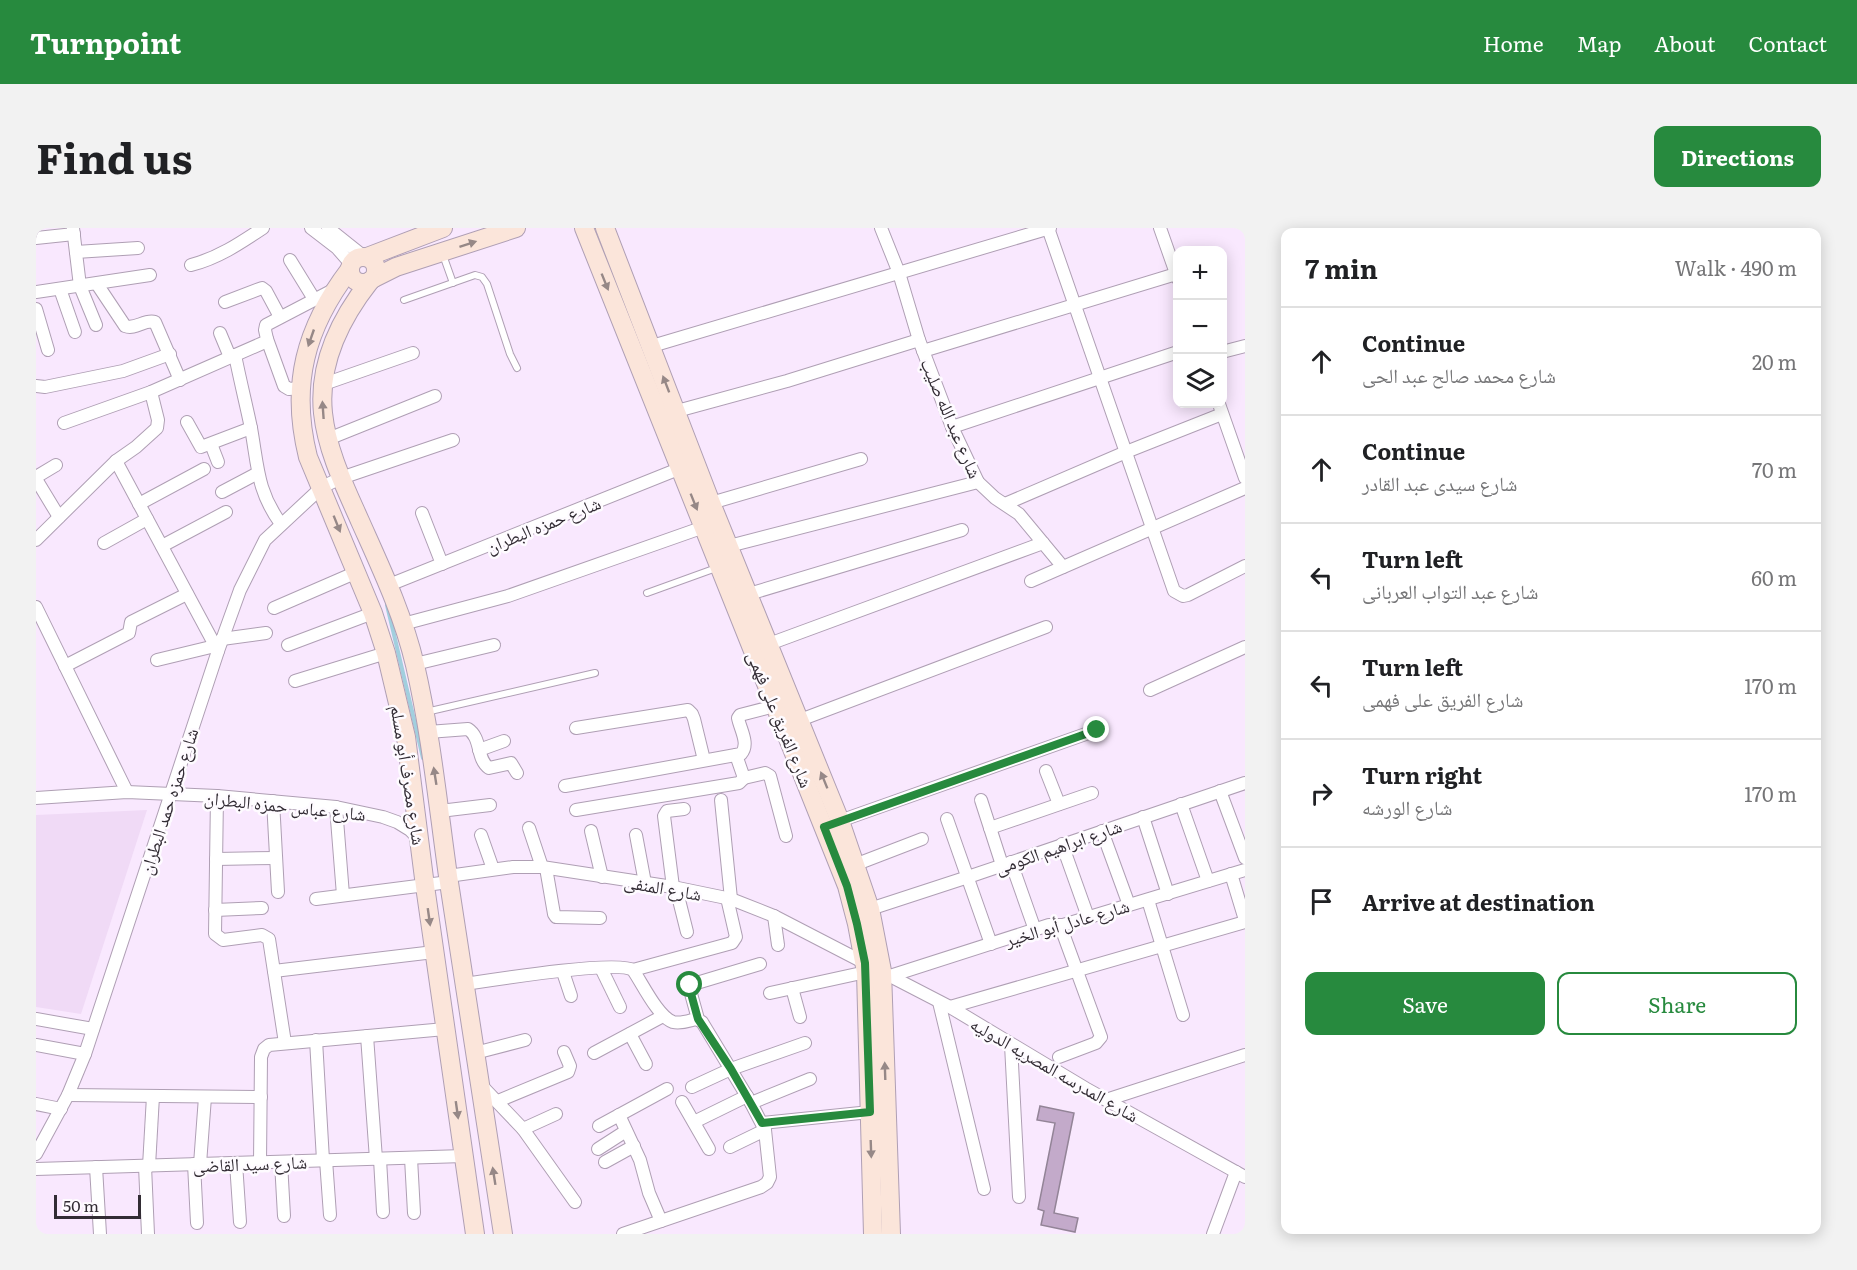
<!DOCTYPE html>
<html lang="en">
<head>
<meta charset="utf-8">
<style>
  :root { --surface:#fff; --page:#f2f2f2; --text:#202124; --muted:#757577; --line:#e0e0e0; --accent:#278a3e }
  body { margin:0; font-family:Literata,"Noto Naskh Arabic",serif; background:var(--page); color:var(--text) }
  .controls { position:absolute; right:18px; top:18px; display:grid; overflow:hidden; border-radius:12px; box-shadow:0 3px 15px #0003 }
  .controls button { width:54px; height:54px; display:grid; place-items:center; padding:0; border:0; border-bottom:2px solid var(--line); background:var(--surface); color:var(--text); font:30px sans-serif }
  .scale { position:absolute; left:18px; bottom:15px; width:87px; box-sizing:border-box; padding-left:6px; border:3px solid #322c34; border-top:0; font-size:16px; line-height:21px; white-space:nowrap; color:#322c34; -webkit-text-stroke:4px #fefbff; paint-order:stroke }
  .stop { position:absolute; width:18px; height:18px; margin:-14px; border:4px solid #278a3e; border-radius:50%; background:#fff }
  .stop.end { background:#278a3e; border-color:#fff; box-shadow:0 2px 6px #0008 }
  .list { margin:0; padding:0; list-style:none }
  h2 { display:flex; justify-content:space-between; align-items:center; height:78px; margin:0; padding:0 24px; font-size:26px }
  h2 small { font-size:20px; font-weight:400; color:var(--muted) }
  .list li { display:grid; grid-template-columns:39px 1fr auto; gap:18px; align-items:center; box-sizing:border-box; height:108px; padding:0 24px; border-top:2px solid var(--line) }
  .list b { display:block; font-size:22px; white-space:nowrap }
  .list p { margin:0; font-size:20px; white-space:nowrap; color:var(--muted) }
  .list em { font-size:20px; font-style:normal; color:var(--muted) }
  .actions { display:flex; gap:12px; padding:18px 24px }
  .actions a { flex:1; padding:14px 0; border:2px solid var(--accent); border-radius:12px; text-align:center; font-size:21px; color:var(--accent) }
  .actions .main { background:var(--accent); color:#fff }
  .icon { flex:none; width:33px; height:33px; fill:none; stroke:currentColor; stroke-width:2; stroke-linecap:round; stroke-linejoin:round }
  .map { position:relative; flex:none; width:1209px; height:1006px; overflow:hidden; border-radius:12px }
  header { display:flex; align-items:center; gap:36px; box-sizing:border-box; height:84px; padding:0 30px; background:var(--accent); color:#fff }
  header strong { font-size:28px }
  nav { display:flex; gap:33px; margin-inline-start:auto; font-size:21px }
  .intro { display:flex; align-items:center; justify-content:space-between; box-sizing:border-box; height:144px; padding:0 36px }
  h1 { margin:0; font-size:42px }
  .button { padding:15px 27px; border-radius:12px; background:var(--accent); color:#fff; font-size:21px; font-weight:700 }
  main { display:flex; gap:36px; padding:0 36px }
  aside { flex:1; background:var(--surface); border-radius:12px; box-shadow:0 3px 15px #0003 }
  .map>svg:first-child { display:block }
  .built { fill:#f0daf6 }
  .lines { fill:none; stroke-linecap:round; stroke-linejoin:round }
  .stream { stroke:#a2cfde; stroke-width:4 }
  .building { fill:#c3aaca; stroke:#938497; stroke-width:1.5 }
  .lane-casing { stroke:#af9fb4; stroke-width:8 }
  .street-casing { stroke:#af9fb4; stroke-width:14 }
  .secondary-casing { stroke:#af9fb4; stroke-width:20 }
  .lane { stroke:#fff; stroke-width:6 }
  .street { stroke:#fff; stroke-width:12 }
  .secondary { stroke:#fbe5da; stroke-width:18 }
  .oneway { fill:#968887 }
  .route { stroke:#278a3e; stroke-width:8 }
  .labels { text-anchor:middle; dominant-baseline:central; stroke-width:5; stroke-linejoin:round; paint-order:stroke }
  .street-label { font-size:18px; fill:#322c34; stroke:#fefbff }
</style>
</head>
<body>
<header>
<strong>Turnpoint</strong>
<nav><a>Home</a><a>Map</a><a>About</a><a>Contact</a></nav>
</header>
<div class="intro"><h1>Find us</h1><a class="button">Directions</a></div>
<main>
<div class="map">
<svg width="1209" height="1006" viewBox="0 0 1209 1006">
  <rect width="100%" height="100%" fill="#f9e8fe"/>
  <path class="built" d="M111 582 45 786 0 779V587Z"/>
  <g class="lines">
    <path class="stream" d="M351 377 387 530"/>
  </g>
  <path class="building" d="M1004 878 1038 885 1018 985 1042 990 1039 1004 1005 997 1008 983 1002 981 1019 895 1001 892Z"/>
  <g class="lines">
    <g class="lane-casing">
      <g id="lane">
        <path d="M407 27 417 55"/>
        <path d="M368 72 439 47 446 49 451 56 474 126 481 140"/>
        <path d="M611 365 683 339"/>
        <path d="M390 484 559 445"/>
      </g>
    </g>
    <g class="street-casing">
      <g id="street">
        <path d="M37 0 44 58 60 97"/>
        <path d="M275 0 301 20 315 36"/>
        <path d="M292 0 327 28"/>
        <path d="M845 0 863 45 883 112 916 199 942 254 959 270 983 286 1027 339"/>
        <path d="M1012 0 1138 363 1147 368 1152 367 1209 338"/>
        <path d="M1124 0 1142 51"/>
        <path d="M0 10 38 6"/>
        <path d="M40 24 102 20"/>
        <path d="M254 32 278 71"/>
        <path d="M155 37C182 30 203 16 227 0"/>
        <path d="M61 56 89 98C100 102 108 91 119 94L144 152"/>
        <path d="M24 61 39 104"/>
        <path d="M0 64 114 47"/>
        <path d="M189 74 226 60 230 63 244 89"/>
        <path d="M0 81 12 122"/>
        <path d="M184 105 194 129"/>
        <path d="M231 111 248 158 253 161 264 160"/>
        <path d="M616 118 1014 0"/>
        <path d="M887 123 1140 46"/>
        <path d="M1186 124 1209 118"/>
        <path d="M199 127C204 152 210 176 215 200 222 239 221 263 245 296"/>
        <path d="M288 156 377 125"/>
        <path d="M0 158 9 159 87 143 134 126"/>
        <path d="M1183 176 1209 250"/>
        <path d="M641 183 751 153 883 112"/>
        <path d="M151 194 165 219 215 200"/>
        <path d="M28 195 115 164 229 114 231 111 229 102 230 97 299 61"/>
        <path d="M916 199 1142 124"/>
        <path d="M292 211 399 168"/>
        <path d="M175 216 182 234"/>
        <path d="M80 233 182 423"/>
        <path d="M0 249 20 237"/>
        <path d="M0 251 23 289"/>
        <path d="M186 264 222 245"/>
        <path d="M675 275 825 231"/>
        <path d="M103 276 168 241"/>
        <path d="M969 276 1090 224 1186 186"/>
        <path d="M386 285 406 336"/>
        <path d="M0 312 80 233 100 219 121 200 122 192 115 164"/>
        <path d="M68 315 111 291"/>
        <path d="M126 318 190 284"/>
        <path d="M693 318 942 254"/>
        <path d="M995 353 1209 260"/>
        <path d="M353 357 650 238"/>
        <path d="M713 366 926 302"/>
        <path d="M0 379 91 564"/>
        <path d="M238 380 321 344"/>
        <path d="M367 396 472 368 668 299"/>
        <path d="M186 411 230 405"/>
        <path d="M733 416 1007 315"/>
        <path d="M252 417 337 385"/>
        <path d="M121 432 179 418"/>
        <path d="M379 436 458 417"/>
        <path d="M29 438 93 405 95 394 151 366"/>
        <path d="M259 453 350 425"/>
        <path d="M1114 462 1209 419"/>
        <path d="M764 492 1010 399"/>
        <path d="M540 500 652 482 656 486 658 491 668 532"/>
        <path d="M392 504 432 501C446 510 440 531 453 540L475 535 481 545"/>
        <path d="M443 522 468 513"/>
        <path d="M1010 543 1023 576"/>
        <path d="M708 550 729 545 734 548 750 608"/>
        <path d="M529 558 705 526C714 516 704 501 702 490L704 487 739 478"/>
        <path d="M1184 563 1209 630"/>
        <path d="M181 568 179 706 187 712 226 707 233 711 249 815"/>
        <path d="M0 570 91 564 181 568 300 579 347 589 361 594 374 602 383 611"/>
        <path d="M685 572 695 671"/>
        <path d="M945 572 966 637"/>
        <path d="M237 573 242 664"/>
        <path d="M1145 576 1172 653"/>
        <path d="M300 579 307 667"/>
        <path d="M540 582 703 555 708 550 700 527"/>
        <path d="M404 583 454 577"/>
        <path d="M1107 589 1132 666"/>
        <path d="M911 591 955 716"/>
        <path d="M798 595 1061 502"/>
        <path d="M493 600 506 639"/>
        <path d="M954 600 1056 565"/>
        <path d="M555 603 566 649"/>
        <path d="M1066 603 1093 677"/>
        <path d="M445 607 457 641"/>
        <path d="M600 607 609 655"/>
        <path d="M1026 616 1052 689"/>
        <path d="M180 631 240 630"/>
        <path d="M975 634 999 702"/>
        <path d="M821 636 886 611"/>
        <path d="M510 640 518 686 520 689 564 690"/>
        <path d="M1195 646 1209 692"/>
        <path d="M412 648 477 639H506L637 659 695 671 738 688 914 779 1049 860 1209 949"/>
        <path d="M637 659 628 588 631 583 648 581"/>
        <path d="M640 660 651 704"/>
        <path d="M280 671 413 654"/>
        <path d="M1112 672 1147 787"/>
        <path d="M834 681 932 649 1209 555"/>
        <path d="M179 682 226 680"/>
        <path d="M738 688 742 717"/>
        <path d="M565 740 584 779"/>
        <path d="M597 742 696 715 700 709 691 670"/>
        <path d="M238 743 398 724"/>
        <path d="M527 744 535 768"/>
        <path d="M854 748 1013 697H1027L1209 642"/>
        <path d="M429 756C456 752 581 732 597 742 606 755 622 789 637 794 645 796 652 793 660 791L666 794 715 875 729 902 734 949 731 955 725 959 587 1006"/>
        <path d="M756 760 764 789"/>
        <path d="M734 765 830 744"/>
        <path d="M903 774 948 961"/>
        <path d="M914 779 1209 694"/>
        <path d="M0 791 57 801"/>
        <path d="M662 791 654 762V757L724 736"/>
        <path d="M594 806 610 836"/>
        <path d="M331 808 340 931"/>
        <path d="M280 812 287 932"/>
        <path d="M0 817 49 826"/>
        <path d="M975 817 983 969"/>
        <path d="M439 825 489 812"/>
        <path d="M558 825 627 788"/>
        <path d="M1023 829 1060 815 1065 809 1024 697"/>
        <path d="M444 856 487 901 539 974"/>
        <path d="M656 859 695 841 769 815"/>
        <path d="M32 867 225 869"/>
        <path d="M1070 872 1209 827"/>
        <path d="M462 873 532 844 534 838 528 824"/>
        <path d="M646 874 673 921"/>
        <path d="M715 875 774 851"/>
        <path d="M0 876 25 881"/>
        <path d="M583 887 604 932 613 965 625 993"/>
        <path d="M658 894 711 868"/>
        <path d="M726 895 834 884"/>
        <path d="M563 898 631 861"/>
        <path d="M487 901 520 886"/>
        <path d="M694 919 729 902"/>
        <path d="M562 921 590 903"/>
        <path d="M0 926 32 867 49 826 182 423 204 362 229 312 286 259 305 250 417 212"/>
        <path d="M375 930 378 985"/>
        <path d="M344 931 347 984"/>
        <path d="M290 932 294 987"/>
        <path d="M224 934 225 829 228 821 233 817 409 801"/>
        <path d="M245 934 248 988"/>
        <path d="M569 934 598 918"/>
        <path d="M200 935 204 994"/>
        <path d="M158 936 161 995"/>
        <path d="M164 936 169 869"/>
        <path d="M109 938 112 1006"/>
        <path d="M113 938 117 868"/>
        <path d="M60 939 64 1006"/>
        <path d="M0 941 428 928"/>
        <path d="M1177 1006 1200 944"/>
      </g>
    </g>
    <g class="secondary-casing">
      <g id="secondary">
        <path d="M548 0 811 658 821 696 830 744 837 1006"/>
        <path d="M569 0 675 275 804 593 834 681 846 743 855 1006"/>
        <circle cx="327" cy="42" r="13"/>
        <path d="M331 29 407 0"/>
        <path d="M314 41C269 100 254 157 272 229L337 385 350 425 370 509 389 658 439 1006"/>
        <path d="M338 50 360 39 480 0"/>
        <path d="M334 53C304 91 282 136 287 185 291 223 309 259 324 293 345 340 367 386 379 437 395 506 402 577 412 648 430 767 449 887 467 1006"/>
      </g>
    </g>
    <use href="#lane" class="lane"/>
    <use href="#street" class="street"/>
    <use href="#secondary" class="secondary"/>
  </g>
  <defs><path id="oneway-solid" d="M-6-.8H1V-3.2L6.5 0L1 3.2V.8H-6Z" transform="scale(1.5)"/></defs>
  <g class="oneway">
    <use href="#oneway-solid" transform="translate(432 16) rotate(-18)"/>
    <use href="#oneway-solid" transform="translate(569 54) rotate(68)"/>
    <use href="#oneway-solid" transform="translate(275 110) rotate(109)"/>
    <use href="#oneway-solid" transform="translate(630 156) rotate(-111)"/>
    <use href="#oneway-solid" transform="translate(287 182) rotate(-94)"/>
    <use href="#oneway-solid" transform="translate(658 274) rotate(68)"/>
    <use href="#oneway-solid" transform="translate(301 296) rotate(68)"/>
    <use href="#oneway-solid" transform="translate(399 548) rotate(-99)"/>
    <use href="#oneway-solid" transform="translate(788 552) rotate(-112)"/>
    <use href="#oneway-solid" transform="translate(393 689) rotate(82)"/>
    <use href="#oneway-solid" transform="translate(849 843) rotate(-92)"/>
    <use href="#oneway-solid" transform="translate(421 882) rotate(82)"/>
    <use href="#oneway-solid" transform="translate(835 921) rotate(88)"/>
    <use href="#oneway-solid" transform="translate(458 948) rotate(-99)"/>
  </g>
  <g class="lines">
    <path class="route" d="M654 757V762L662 791 695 841 726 895 834 884 829 735 821 696 811 658 788 599 1061 502"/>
  </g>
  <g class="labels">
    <g class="street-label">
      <text transform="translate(916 190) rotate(67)">شارع عبد الله صليب</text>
      <text transform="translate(507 296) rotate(-22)">شارع حمزه البطران</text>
      <text transform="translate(745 491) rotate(68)">شارع الفريق على فهمى</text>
      <text transform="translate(373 547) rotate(81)">شارع مصرف أبو مسلم</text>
      <text transform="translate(132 573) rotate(-72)">شارع حمزه حمد البطران</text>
      <text transform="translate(249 577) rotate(6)">شارع عباس حمزه البطران</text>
      <text transform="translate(1022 618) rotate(-19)">شارع ابراهيم الكومى</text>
      <text transform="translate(627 659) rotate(10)">شارع المنفى</text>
      <text transform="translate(1031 694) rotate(-16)">شارع عادل أبو الخير</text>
      <text transform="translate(1019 841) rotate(30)">شارع المدرسه المصريه الدوليه</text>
      <text transform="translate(214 935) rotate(-2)">شارع سيد القاضى</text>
    </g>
  </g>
</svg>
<div class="controls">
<button>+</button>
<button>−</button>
<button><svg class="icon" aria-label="layers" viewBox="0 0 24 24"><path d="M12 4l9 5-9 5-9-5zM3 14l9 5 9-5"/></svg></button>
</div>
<div class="scale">50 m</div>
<div class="stop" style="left:654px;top:757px"></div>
<div class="stop end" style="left:1061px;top:502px"></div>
</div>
<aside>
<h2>7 min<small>Walk · 490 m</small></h2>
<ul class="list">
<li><svg class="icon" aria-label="ahead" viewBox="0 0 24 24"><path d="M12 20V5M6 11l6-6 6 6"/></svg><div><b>Continue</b><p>شارع محمد صالح عبد الحى</p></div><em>20 m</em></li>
<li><svg class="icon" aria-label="ahead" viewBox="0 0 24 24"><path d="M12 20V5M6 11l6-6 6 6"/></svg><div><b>Continue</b><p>شارع سيدى عبد القادر</p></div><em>70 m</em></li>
<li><svg class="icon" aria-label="left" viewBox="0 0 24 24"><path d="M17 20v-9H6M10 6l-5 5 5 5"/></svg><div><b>Turn left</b><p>شارع عبد التواب العربانى</p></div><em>60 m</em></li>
<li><svg class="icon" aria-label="left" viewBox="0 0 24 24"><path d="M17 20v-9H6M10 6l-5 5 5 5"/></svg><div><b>Turn left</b><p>شارع الفريق على فهمى</p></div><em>170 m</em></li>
<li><svg class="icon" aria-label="right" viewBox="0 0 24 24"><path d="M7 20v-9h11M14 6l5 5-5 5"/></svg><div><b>Turn right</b><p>شارع الورشه</p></div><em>170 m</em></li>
<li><svg class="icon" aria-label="arrive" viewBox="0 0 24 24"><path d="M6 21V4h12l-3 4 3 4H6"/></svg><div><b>Arrive at destination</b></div></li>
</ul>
<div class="actions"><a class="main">Save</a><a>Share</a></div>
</aside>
</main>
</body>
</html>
